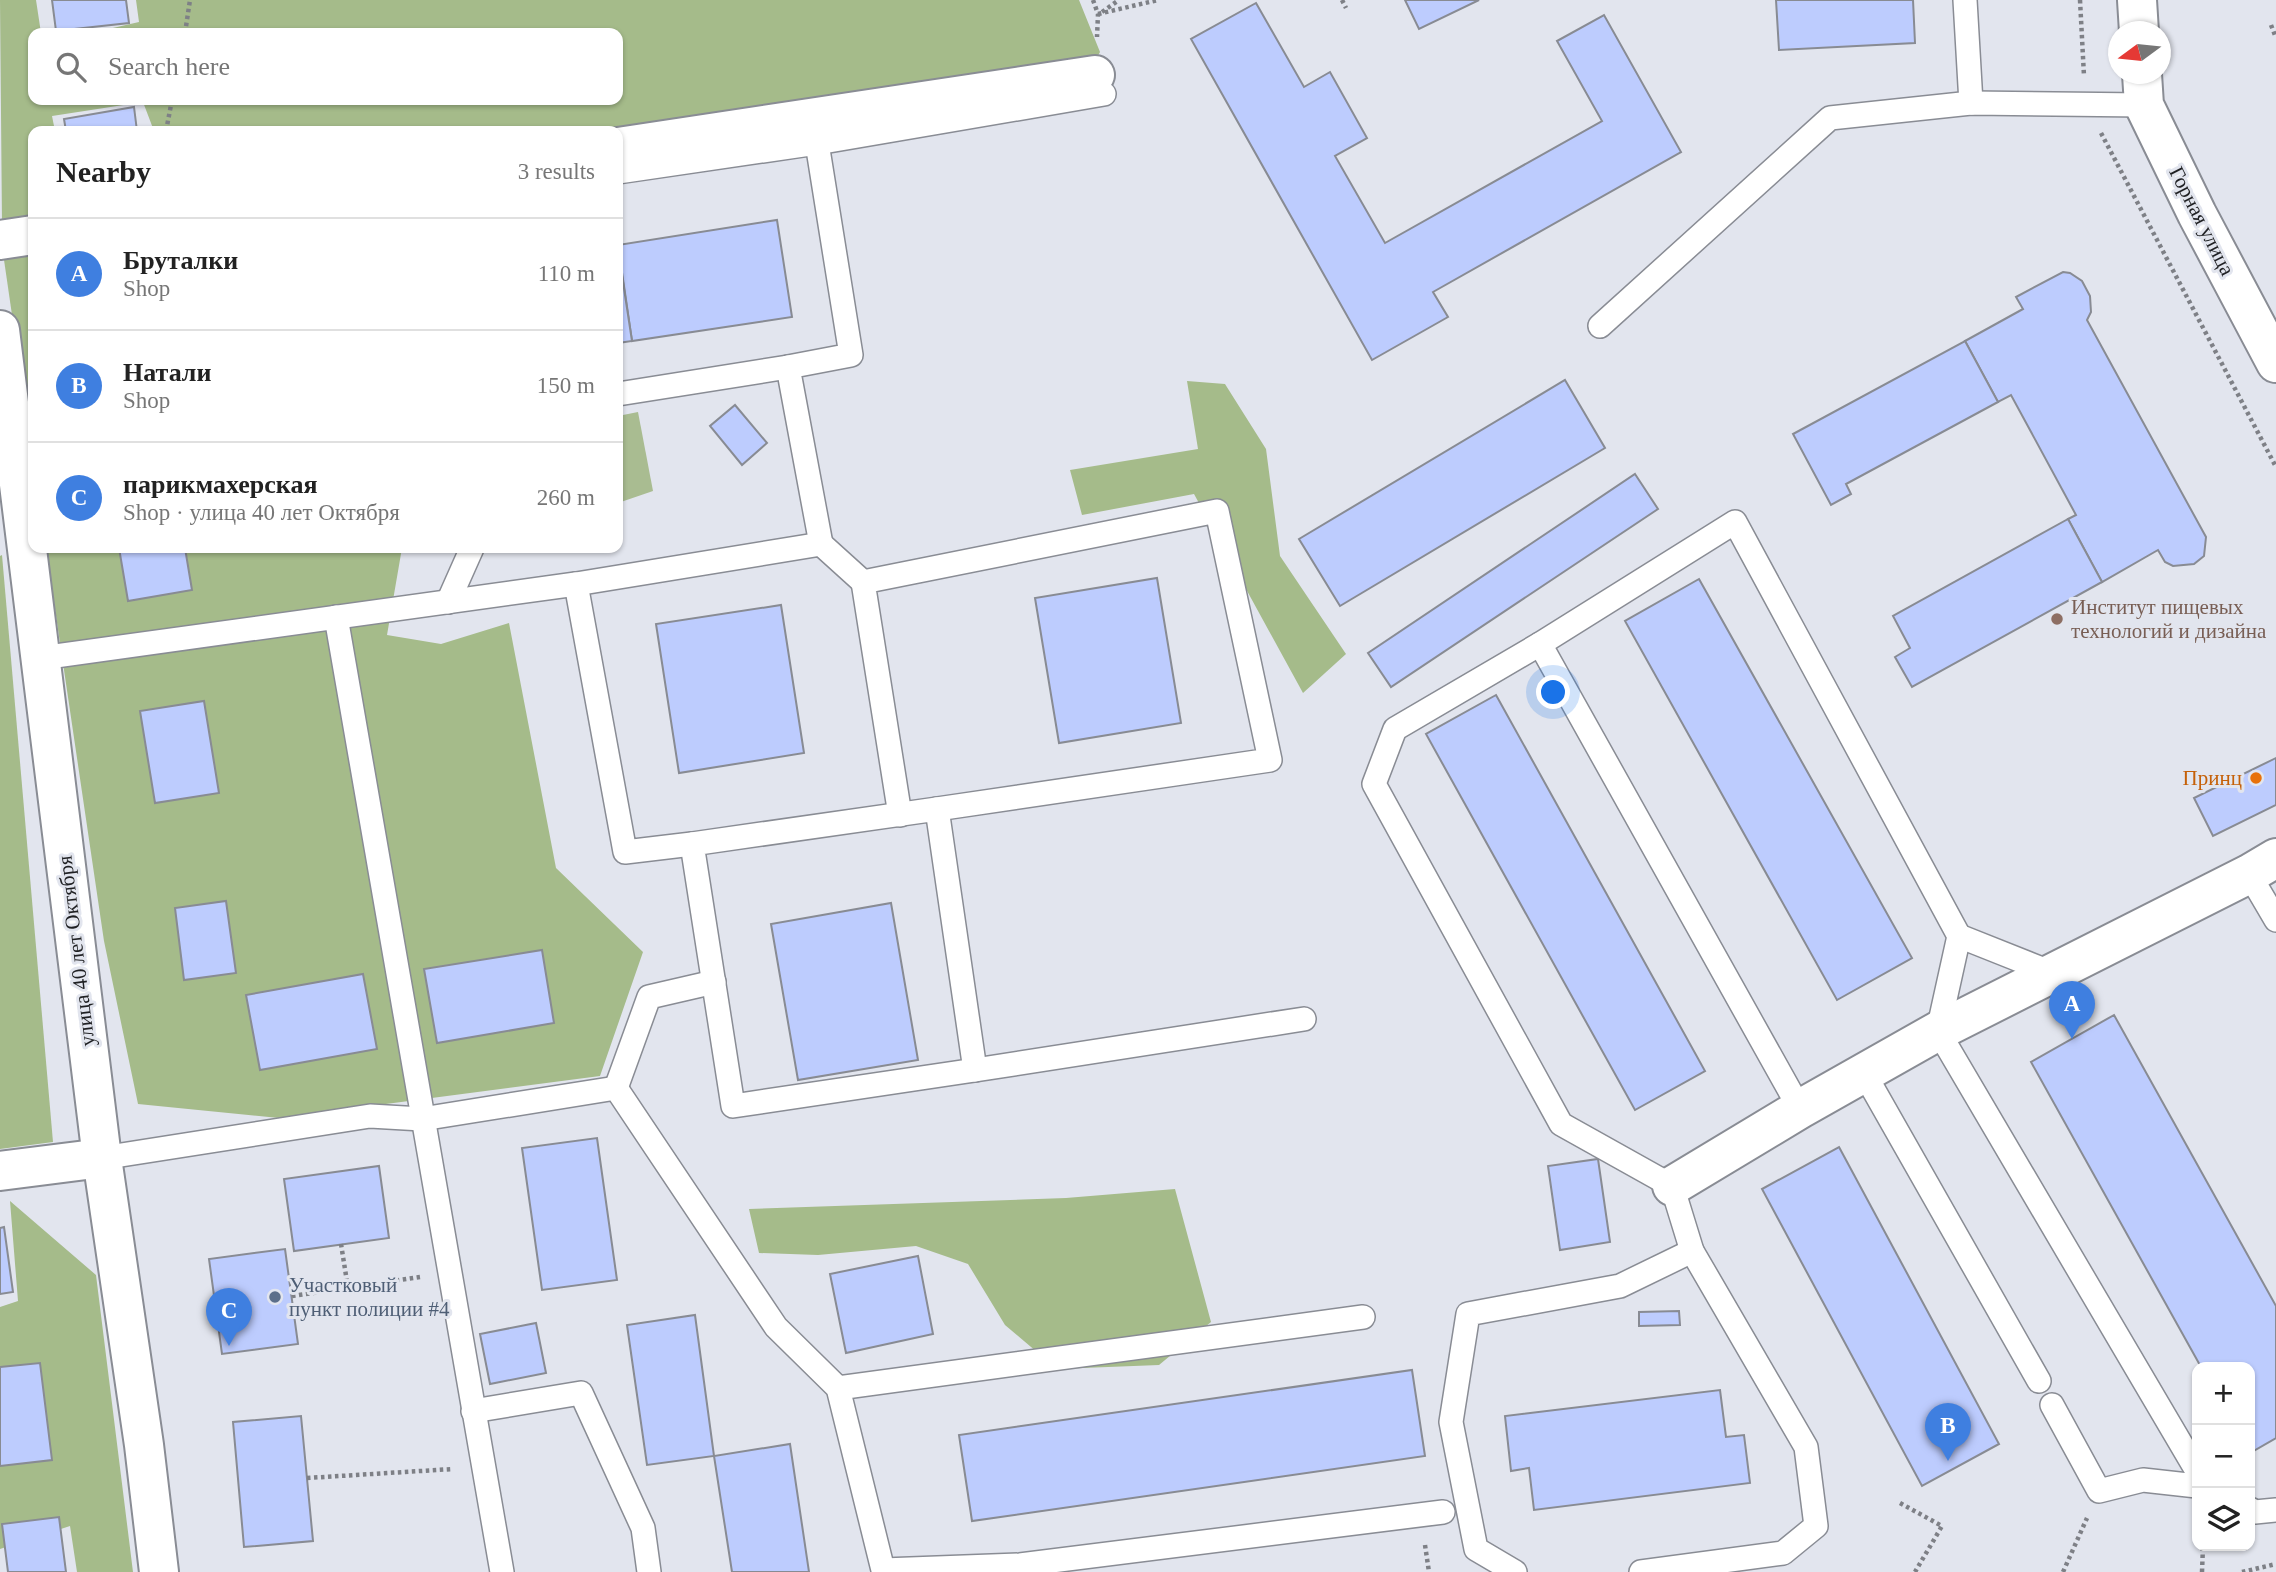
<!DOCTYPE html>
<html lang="en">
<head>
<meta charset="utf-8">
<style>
  :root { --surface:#fff; --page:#f2f2f2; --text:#222; --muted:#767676; --line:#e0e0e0; --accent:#ea580c }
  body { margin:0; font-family:Georgia,serif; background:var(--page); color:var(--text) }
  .controls { position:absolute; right:21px; bottom:21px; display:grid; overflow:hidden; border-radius:14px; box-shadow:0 2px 5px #0004 }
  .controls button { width:63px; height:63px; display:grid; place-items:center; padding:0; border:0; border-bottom:2px solid var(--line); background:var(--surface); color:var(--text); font:35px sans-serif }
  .compass { position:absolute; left:2108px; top:21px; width:63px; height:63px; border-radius:50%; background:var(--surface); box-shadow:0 2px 5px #0004; rotate:255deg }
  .you { position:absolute; left:1554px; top:693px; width:24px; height:24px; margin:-18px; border:5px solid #fff; border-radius:50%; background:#1a73e8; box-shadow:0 0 0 10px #1a73e833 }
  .badge { display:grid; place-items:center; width:46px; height:46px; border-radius:50%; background:var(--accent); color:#fff; font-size:23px; font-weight:700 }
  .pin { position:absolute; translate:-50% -58px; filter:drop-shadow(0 2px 4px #0008) }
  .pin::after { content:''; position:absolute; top:37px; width:24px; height:21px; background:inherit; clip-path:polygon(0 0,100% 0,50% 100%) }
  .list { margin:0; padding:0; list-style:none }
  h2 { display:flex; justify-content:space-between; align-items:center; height:91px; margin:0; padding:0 28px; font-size:30px }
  h2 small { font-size:23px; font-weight:400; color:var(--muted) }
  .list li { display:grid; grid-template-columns:46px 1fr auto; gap:21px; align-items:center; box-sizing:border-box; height:112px; padding:0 28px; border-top:2px solid var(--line) }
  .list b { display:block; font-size:26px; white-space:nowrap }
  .list p { margin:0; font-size:23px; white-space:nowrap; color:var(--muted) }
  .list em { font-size:23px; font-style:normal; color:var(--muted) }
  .icon { flex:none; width:38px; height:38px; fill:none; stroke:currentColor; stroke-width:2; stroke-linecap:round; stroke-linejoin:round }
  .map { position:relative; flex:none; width:2276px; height:1572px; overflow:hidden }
  .search { position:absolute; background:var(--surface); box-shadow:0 2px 5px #0004; left:28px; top:28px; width:595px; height:77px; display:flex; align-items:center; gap:18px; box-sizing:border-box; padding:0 24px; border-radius:14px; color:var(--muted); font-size:26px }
  .panel { position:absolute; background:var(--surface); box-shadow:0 2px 5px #0004; left:28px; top:126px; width:595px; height:427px; border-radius:14px }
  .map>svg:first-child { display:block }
  .green { fill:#a9bc91 }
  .forest { fill:#a5bb8a }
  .building { fill:#bdccfe; stroke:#888b93; stroke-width:2 }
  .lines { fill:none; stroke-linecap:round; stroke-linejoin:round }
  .lane-casing { stroke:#898c94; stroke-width:26 }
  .street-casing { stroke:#898c94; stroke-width:42 }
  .secondary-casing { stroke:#898c94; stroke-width:42 }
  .path { stroke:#7e8086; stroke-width:4.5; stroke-dasharray:3.5 3.5; stroke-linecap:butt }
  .lane { stroke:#fff; stroke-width:23 }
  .street { stroke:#fff; stroke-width:38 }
  .secondary { stroke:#fff; stroke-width:38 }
  .education-dot { fill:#8d6e63; stroke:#e2e5ee; stroke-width:2.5 }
  .food-dot { fill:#e8710a; stroke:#e2e5ee; stroke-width:2.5 }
  .service-dot { fill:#5c6f8a; stroke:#e2e5ee; stroke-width:2.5 }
  .labels { text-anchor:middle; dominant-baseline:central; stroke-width:6; stroke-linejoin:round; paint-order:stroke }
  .street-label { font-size:21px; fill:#1f2023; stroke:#e2e5ee }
  .education-label { font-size:21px; fill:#785e54; stroke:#e2e5ee; text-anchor:start }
  .food-label { font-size:21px; fill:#c56008; stroke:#e2e5ee; text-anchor:end }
  .service-label { font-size:21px; fill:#4e5e75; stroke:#e2e5ee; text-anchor:start }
</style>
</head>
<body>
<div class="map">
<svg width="2276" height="1572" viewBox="0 0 2276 1572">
  <rect width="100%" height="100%" fill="#e2e5ee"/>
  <path class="green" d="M638 412 653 491 618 503V416Z"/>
  <g class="forest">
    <path d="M0 0H36L41 33H33V100H618V33H91L139 22 136 0H1079L1100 52 1081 87 618 131H154L143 102 52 116 55 131H33V218L2 225Z"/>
    <path d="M3 253H33V459Z"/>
    <path d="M1187 381 1225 384 1266 449 1280 556 1346 654 1303 693 1194 494 1082 515 1070 470 1198 449Z"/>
    <path d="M46 548H402L387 635 441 644 509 623 556 868 643 952 600 1076 279 1118 138 1104 104 941Z"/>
    <path d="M2 555 53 1142 0 1149V556Z"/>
    <path d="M1175 1189 1211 1322 1159 1365 1057 1369 1005 1325 968 1264 916 1246 818 1255 759 1253 749 1209 1066 1198Z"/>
    <path d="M10 1201 96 1275 133 1572H77L70 1526 0 1549V1307L18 1301Z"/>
  </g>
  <g class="building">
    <path d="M52 0H126L129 23 56 31Z"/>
    <path d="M1405 0H1479L1419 29Z"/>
    <path d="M1776 0H1913L1915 43 1779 50Z"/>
    <path d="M1256 3 1304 87 1330 72 1367 138 1335 156 1385 243 1602 121 1557 41 1604 15 1681 152 1433 292 1448 317 1372 360 1191 39Z"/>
    <path d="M134 107 137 131H66L64 119Z"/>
    <path d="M777 220 792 317 632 341 618 245Z"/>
    <path d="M618 249 632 341 618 343Z"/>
    <path d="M2063 272 2070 273 2082 281 2090 296 2091 312 2087 320 2206 537 2204 556 2194 564 2173 566 2165 562 2158 550 2102 582 2068 519 2076 515 2011 395 1998 402 1965 341 2023 309 2016 297Z"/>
    <path d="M1965 341 1998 402 1846 484 1851 494 1831 505 1793 434Z"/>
    <path d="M1565 380 1605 448 1340 606 1299 539Z"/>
    <path d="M735 405 767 443 742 465 710 426Z"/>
    <path d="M1635 474 1658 509 1391 687 1368 653Z"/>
    <path d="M2068 519 2102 582 1912 687 1895 657 1910 648 1893 616Z"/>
    <path d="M119 548H185L192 590 128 601Z"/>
    <path d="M1157 578 1181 723 1059 743 1035 598Z"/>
    <path d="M1699 579 1912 958 1837 1000 1625 621Z"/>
    <path d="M781 605 804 753 679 773 656 624Z"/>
    <path d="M1496 695 1705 1071 1635 1110 1426 734Z"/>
    <path d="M204 701 219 793 155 803 140 711Z"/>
    <path d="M2276 758V805L2213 836 2194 798Z"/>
    <path d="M226 901 236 973 184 980 175 908Z"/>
    <path d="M891 903 918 1060 798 1080 771 924Z"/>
    <path d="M542 950 554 1023 437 1043 424 969Z"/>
    <path d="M363 974 377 1049 260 1070 246 995Z"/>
    <path d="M2114 1015 2276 1306V1438L2250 1453V1367H2201L2031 1062Z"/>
    <path d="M597 1138 617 1280 542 1290 522 1148Z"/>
    <path d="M1839 1147 1999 1444 1922 1486 1762 1189Z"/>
    <path d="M1598 1159 1610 1242 1560 1250 1548 1166Z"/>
    <path d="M379 1166 389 1238 294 1251 284 1179Z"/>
    <path d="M4 1227 13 1292 0 1294V1228Z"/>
    <path d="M285 1249 298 1344 222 1354 209 1259Z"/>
    <path d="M918 1256 933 1334 846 1353 830 1274Z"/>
    <path d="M1679 1311 1680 1325 1639 1326V1312Z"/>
    <path d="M695 1315 714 1456 647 1465 627 1325Z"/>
    <path d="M536 1323 546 1373 490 1384 480 1334Z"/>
    <path d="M40 1363 52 1460 0 1466V1367Z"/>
    <path d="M1412 1370 1425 1456 972 1521 959 1435Z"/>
    <path d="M1720 1390 1726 1437 1744 1435 1750 1483 1534 1510 1529 1468 1511 1471 1505 1416Z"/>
    <path d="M301 1416 313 1541 244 1547 233 1422Z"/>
    <path d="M790 1444 809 1572H732L714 1456Z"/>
    <path d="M59 1517 66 1572H8L2 1524Z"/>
  </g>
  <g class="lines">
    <g class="lane-casing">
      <g id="lane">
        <path d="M1965 0 1971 103"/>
        <path d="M817 143 1104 94"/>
        <path d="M618 172 817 143 851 355 788 367 821 544"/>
        <path d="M1600 326 1830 118 1971 103 2144 105"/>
        <path d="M618 394 788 367"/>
        <path d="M448 602 472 548"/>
        <path d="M336 617 502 1572"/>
        <path d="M1540 644 1800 1109"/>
        <path d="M41 658 576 584"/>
        <path d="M937 809 975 1070 733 1106 692 844Z"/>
        <path d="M900 815 863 582 1217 511 1270 760 937 809"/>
        <path d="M692 844 625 852 576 584 821 544 863 582"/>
        <path d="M2249 874 2276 920"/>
        <path d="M1959 936 2052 973"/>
        <path d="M975 1070 1304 1019"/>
        <path d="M1864 1073 2039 1381"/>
        <path d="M616 1088 649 997 714 982"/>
        <path d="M102 1158 370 1116 422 1119 616 1088 776 1327 838 1388 883 1570 1020 1565 1443 1512"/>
        <path d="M838 1388 1363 1317"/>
        <path d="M2052 1405 2099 1491 2143 1480 2197 1486"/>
        <path d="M473 1411 581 1393 643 1528 649 1572"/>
        <path d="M2250 1509 2255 1512 2276 1510"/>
        <path d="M1515 1572 1476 1549 1451 1422 1468 1314 1620 1286 1692 1251"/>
        <path d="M1641 1572 1783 1553 1816 1526 1806 1447 1692 1251 1672 1186 1561 1124 1374 784 1395 729 1540 644 1735 522 1959 936 1938 1031 2197 1471"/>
      </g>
    </g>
    <g class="street-casing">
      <g id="street">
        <path d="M618 147 1095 75"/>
        <path d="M0 240 33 235"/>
        <path d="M0 1171 102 1158"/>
        <path d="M1672 1186 1800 1109 1938 1031 2249 874 2276 858"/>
      </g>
    </g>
    <g class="secondary-casing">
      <g id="secondary">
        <path d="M2137 0 2139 32"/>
        <path d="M2142 74 2144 105 2197 214 2276 363"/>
        <path d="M0 330 102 1158 144 1445 159 1572"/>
      </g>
    </g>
    <g class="path">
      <path d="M1093 0 1098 14 1097 37"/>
      <path d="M1342 0 1346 8"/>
      <path d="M2080 0 2084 76"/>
      <path d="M1102 12 1119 0"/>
      <path d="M1098 14 1158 0"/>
      <path d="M2271 25 2276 38"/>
      <path d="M185 33 190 0"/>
      <path d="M166 131 172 100"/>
      <path d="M2101 133 2276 467"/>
      <path d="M341 1244 348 1288"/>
      <path d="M292 1296 420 1277"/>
      <path d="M307 1478 453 1469"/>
      <path d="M1900 1503 1942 1526 1915 1572"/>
      <path d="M1425 1545 1429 1572"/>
      <path d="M2063 1572 2087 1518"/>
      <path d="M2202 1572 2203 1546"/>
      <path d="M2242 1572 2276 1564"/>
    </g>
    <use href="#lane" class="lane"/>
    <use href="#street" class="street"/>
    <use href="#secondary" class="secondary"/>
  </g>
  <circle class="education-dot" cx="2057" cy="619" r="7"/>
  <circle class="food-dot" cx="2256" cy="778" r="7"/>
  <circle class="service-dot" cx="275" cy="1297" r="7"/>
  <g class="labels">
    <g class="street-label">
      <text transform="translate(2202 221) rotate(63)">Горная улица</text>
      <text transform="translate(76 951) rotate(-97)">улица 40 лет Октября</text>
    </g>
    <g class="education-label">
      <text x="2071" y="607">Институт пищевых<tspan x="2071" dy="24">технологий и дизайна</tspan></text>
    </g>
    <g class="food-label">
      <text x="2242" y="778">Принц</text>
    </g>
    <g class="service-label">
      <text x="289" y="1285">Участковый<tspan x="289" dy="24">пункт полиции #4</tspan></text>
    </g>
  </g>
</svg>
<div class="controls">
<button>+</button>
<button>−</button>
<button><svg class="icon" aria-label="layers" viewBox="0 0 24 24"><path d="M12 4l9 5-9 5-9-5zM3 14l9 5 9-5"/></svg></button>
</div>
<svg class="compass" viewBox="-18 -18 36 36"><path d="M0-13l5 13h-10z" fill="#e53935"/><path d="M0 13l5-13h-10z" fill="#767676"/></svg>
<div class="you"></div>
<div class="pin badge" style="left:2072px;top:1039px;background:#3f7fe0">A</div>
<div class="pin badge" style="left:1948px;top:1461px;background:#3f7fe0">B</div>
<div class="pin badge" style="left:229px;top:1346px;background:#3f7fe0">C</div>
<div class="search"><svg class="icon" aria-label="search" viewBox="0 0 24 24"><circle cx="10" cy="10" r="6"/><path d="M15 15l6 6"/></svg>Search here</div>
<section class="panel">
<h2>Nearby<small>3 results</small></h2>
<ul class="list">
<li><span class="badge" style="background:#3f7fe0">A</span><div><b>Бруталки</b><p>Shop</p></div><em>110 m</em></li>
<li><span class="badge" style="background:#3f7fe0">B</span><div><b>Натали</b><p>Shop</p></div><em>150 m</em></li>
<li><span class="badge" style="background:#3f7fe0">C</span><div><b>парикмахерская</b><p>Shop · улица 40 лет Октября</p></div><em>260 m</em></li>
</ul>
</section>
</div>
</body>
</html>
